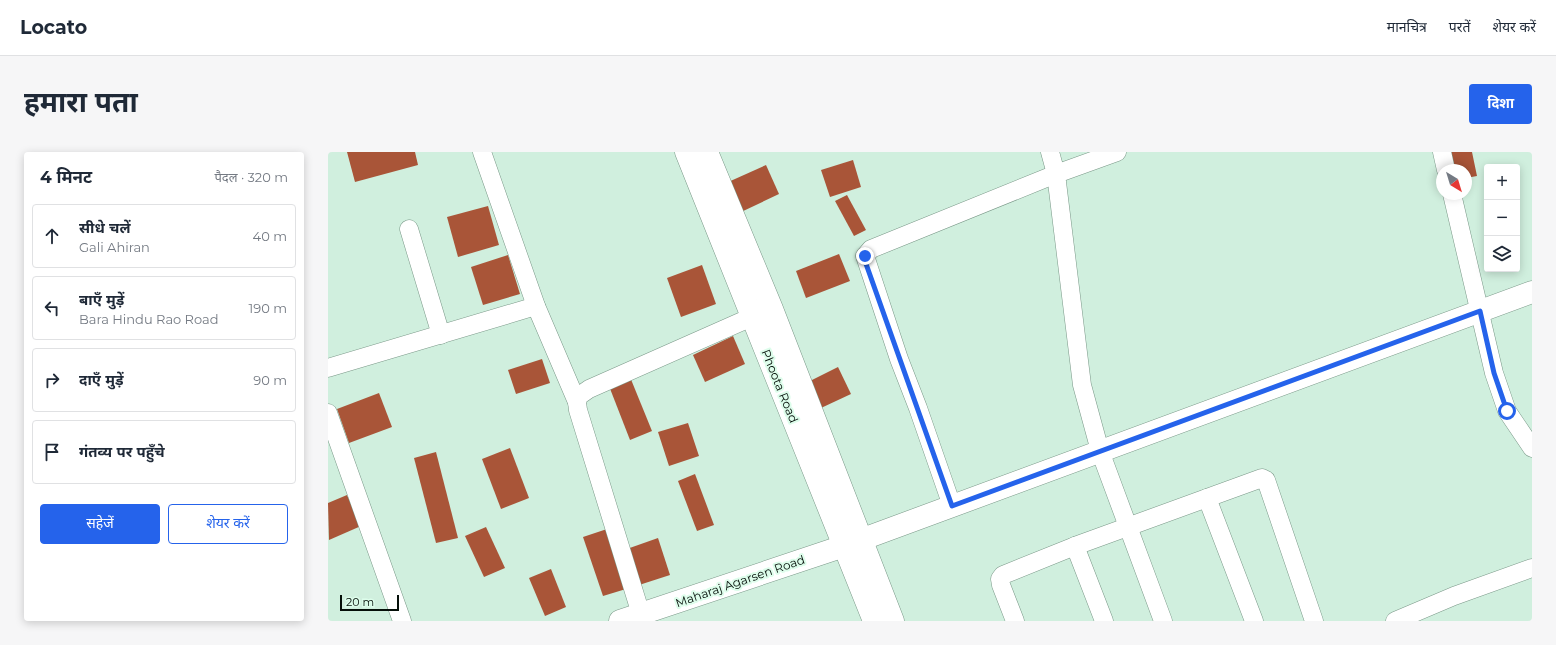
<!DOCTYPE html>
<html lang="hi">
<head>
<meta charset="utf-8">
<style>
  :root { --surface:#fff; --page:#f6f6f7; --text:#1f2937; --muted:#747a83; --line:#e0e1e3; --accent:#2563eb }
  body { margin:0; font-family:Montserrat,"Noto Sans Devanagari",sans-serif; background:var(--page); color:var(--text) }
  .controls { position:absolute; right:12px; top:12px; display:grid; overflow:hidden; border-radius:4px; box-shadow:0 2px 10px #0003 }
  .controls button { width:36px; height:36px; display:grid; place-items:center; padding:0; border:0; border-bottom:1px solid var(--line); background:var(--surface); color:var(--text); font:20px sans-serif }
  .compass { position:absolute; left:1108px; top:12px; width:36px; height:36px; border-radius:50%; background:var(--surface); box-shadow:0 2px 10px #0003; rotate:142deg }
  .scale { position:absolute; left:12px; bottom:10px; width:59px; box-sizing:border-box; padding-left:4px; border:2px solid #050f09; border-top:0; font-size:11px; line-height:14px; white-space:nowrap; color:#050f09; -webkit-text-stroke:3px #ddfdeb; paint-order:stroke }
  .stop { position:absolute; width:12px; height:12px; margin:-9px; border:3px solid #2563eb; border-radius:50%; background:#fff }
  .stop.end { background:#2563eb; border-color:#fff; box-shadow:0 1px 4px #0008 }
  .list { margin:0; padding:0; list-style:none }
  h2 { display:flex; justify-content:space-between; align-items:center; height:52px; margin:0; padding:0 16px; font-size:17px }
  h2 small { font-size:13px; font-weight:400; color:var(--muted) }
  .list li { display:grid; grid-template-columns:26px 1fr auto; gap:12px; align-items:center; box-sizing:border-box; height:64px; margin:0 8px 8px; padding:0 8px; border:1px solid var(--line); border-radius:4px }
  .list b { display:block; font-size:15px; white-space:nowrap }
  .list p { margin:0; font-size:13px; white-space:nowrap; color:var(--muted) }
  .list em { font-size:13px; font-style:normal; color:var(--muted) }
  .actions { display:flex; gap:8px; padding:12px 16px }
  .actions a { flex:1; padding:9px 0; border:1px solid var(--accent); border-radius:4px; text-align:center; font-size:14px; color:var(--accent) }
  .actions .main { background:var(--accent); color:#fff }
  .icon { flex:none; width:22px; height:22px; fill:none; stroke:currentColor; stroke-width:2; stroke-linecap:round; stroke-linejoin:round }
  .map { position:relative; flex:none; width:1204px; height:469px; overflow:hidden; border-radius:4px }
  header { display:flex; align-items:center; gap:24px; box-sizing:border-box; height:56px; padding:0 20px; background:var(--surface); border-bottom:1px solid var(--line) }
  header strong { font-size:19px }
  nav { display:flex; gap:22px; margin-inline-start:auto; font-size:14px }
  .intro { display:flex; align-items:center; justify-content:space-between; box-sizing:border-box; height:96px; padding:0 24px }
  h1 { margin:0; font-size:28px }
  .button { padding:10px 18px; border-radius:4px; background:var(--accent); color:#fff; font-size:14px; font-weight:700 }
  main { display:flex; gap:24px; padding:0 24px }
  aside { flex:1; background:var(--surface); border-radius:4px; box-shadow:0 2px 10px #0003 }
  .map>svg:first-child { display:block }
  .building { fill:#a95538 }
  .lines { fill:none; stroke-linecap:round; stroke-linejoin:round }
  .street-casing { stroke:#7a9888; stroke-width:19 }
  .secondary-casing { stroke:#7a9888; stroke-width:23 }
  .street { stroke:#fff; stroke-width:18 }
  .secondary { stroke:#fff; stroke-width:22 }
  .route { stroke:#2563eb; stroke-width:5 }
  .labels { text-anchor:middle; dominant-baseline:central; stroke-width:4; stroke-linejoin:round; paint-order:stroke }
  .street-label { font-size:12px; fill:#050f09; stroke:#ddfdeb }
</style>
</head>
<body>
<header>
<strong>Locato</strong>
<nav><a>मानचित्र</a><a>परतें</a><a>शेयर करें</a></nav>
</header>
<div class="intro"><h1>हमारा पता</h1><a class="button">दिशा</a></div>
<main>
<aside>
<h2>4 मिनट<small>पैदल · 320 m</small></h2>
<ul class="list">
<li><svg class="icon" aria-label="ahead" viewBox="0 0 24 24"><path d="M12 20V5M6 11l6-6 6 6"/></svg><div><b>सीधे चलें</b><p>Gali Ahiran</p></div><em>40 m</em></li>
<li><svg class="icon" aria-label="left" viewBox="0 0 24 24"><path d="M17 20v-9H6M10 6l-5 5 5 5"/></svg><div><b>बाएँ मुड़ें</b><p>Bara Hindu Rao Road</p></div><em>190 m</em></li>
<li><svg class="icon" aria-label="right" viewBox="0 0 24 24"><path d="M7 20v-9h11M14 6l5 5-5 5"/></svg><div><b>दाएँ मुड़ें</b></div><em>90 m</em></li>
<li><svg class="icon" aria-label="arrive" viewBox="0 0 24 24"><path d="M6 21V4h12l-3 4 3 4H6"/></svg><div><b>गंतव्य पर पहुँचे</b></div></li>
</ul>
<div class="actions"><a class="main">सहेजें</a><a>शेयर करें</a></div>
</aside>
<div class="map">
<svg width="1204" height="469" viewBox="0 0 1204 469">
  <rect width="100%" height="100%" fill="#d0efde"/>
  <g class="building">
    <path d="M19 0H87L90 13 27 30Z"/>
    <path d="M1120 0H1144L1149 24 1138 26V18H1124Z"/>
    <path d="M525 8 533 35 502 45 493 18Z"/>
    <path d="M438 13 451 42 411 61 398 31Z"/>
    <path d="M519 43 538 78 526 84 507 49Z"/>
    <path d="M160 54 171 93 130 105 119 65Z"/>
    <path d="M511 102 522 129 478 146 468 119Z"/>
    <path d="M180 103 192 142 155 153 143 115Z"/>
    <path d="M374 113 388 152 353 165 339 126Z"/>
    <path d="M405 184 417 212 377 230 365 203Z"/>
    <path d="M214 207 222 231 188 242 180 218Z"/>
    <path d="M510 215 523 242 493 256 480 230Z"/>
    <path d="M302 225 324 279 302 288 281 234Z"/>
    <path d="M51 241 64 275 21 291 9 257Z"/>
    <path d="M360 271 371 304 341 314 330 280Z"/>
    <path d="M182 296 201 346 173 357 154 307Z"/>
    <path d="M108 300 130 386 108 391 86 306Z"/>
    <path d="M367 322 386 373 369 379 350 329Z"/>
    <path d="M19 343 33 374 1 388 0 351Z"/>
    <path d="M158 375 177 416 156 425 137 384Z"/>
    <path d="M279 377 298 437 275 444 255 385Z"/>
    <path d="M330 386 342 423 308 434 296 398Z"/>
    <path d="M223 417 238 455 217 464 201 426Z"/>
  </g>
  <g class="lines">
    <g class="street-casing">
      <g id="street">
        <path d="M154 0 208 154 249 250 250 258 315 469"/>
        <path d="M722 0 728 22 754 233 772 299 835 469"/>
        <path d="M1114 0 1118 18"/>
        <path d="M1124 42 1166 221 1179 259 1204 296"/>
        <path d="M81 77 113 183"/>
        <path d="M0 216 208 154"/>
        <path d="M249 250 251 244 261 237 435 160"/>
        <path d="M0 261 74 469"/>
        <path d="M879 346 926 469"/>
        <path d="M624 354 590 256 571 207 537 104 543 97 728 22 789 0"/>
        <path d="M747 394 776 469"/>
        <path d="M687 469 673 433 672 427 675 423 747 394 934 326 938 328 986 469"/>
        <path d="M1067 469 1126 444 1204 416"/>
      </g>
    </g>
    <g class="secondary-casing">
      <g id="secondary">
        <path d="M358 0 546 469"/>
        <path d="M379 0 444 157 565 469"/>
        <path d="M292 469 516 394 1204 140"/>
      </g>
    </g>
    <use href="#street" class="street"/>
    <use href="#secondary" class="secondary"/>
  </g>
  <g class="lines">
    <path class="route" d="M537 104V109C566 191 595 272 624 354L1152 159 1166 221 1179 259"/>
  </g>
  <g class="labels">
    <g class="street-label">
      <text transform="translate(452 234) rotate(68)">Phoota Road</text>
      <text transform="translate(412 429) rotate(-19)">Maharaj Agarsen Road</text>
    </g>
  </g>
</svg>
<div class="controls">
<button>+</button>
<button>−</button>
<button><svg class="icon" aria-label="layers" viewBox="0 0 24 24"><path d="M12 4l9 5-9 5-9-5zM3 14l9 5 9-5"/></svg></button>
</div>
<svg class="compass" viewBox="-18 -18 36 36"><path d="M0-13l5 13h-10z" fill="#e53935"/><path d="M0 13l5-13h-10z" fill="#747a83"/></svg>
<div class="scale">20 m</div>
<div class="stop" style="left:1179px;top:259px"></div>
<div class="stop end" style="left:537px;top:104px"></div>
</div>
</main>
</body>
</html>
